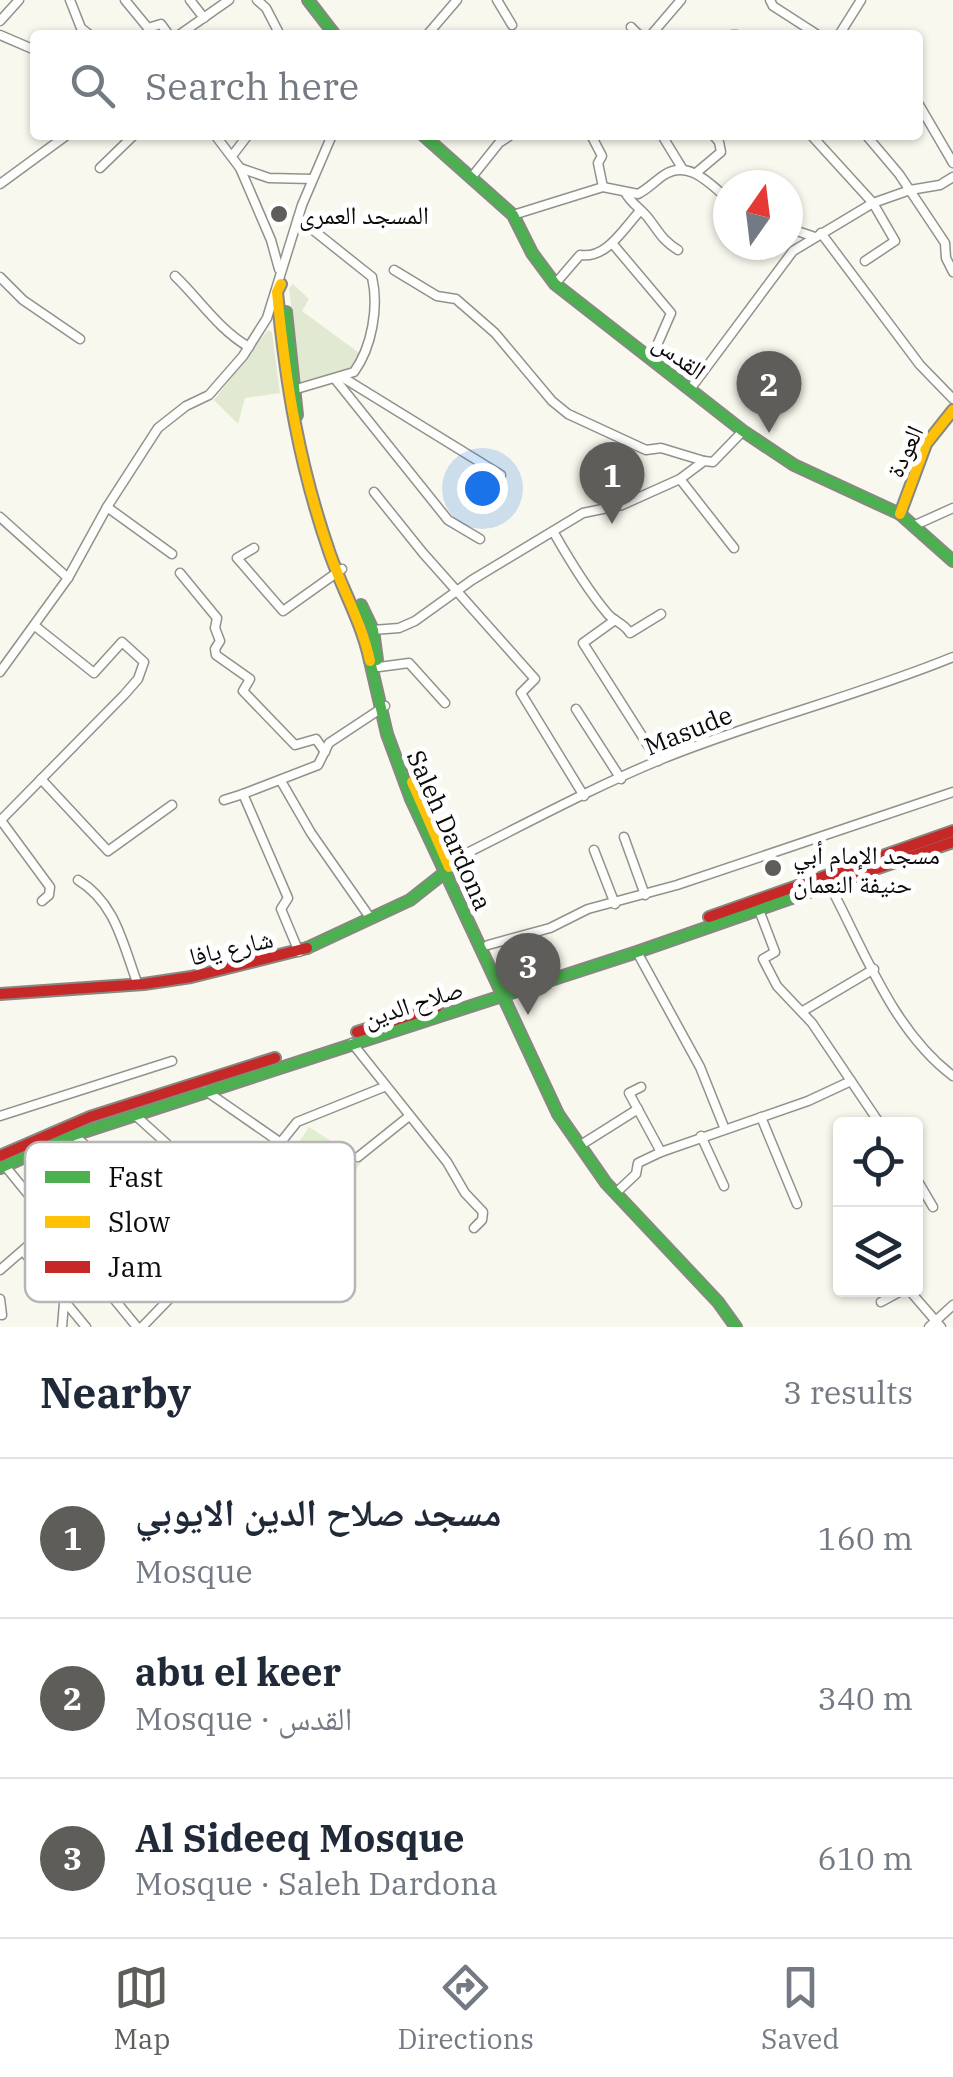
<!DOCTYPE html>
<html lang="en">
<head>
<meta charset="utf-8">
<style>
  :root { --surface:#fff; --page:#f2f2f3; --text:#1f2937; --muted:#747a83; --line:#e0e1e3; --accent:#5e5d5a }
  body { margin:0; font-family:"IBM Plex Serif","Noto Naskh Arabic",serif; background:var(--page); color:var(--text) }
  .controls { position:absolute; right:30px; bottom:30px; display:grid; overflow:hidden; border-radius:10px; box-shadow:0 2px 8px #0004 }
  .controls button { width:90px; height:90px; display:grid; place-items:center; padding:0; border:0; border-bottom:2px solid var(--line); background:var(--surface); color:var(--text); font:50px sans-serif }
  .compass { position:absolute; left:713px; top:170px; width:90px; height:90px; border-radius:50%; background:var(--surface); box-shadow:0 2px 8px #0004; rotate:14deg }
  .you { position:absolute; left:482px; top:488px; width:35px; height:35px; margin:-25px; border:8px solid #fff; border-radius:50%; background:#1a73e8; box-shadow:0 0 0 15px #1a73e833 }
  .badge { display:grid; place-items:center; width:65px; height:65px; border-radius:50%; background:var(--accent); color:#fff; font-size:32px; font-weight:700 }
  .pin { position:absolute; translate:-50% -82px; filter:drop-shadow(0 2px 5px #0008) }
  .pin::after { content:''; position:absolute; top:52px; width:35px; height:30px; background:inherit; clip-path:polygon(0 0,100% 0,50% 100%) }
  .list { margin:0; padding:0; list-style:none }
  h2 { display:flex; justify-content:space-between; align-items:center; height:130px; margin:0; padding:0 40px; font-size:42px }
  h2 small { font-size:32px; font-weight:400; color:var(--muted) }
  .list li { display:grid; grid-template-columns:65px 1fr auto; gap:30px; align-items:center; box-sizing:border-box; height:160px; padding:0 40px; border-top:2px solid var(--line) }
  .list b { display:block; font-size:38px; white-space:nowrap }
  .list p { margin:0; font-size:32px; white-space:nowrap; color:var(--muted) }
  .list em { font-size:32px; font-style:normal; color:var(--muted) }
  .icon { flex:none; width:55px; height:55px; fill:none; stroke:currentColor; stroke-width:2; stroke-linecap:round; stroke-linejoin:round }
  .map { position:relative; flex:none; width:953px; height:1327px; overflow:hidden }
  .search { position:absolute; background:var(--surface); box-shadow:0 2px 8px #0004; left:30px; right:30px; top:30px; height:110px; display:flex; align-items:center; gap:25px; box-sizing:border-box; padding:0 35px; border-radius:10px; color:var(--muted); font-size:38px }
  .sheet { height:610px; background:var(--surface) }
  nav { display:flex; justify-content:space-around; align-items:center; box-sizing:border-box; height:140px; border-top:2px solid var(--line); background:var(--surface); font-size:28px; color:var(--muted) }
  nav a { display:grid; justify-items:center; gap:5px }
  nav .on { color:var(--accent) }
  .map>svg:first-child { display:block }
  .green { fill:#dfeecf }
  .cemetery { fill:#e2e9d3 }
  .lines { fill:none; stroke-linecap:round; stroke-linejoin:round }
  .street-casing { stroke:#92918d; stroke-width:11 }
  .fast-casing { stroke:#888883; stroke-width:14 }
  .slow-casing { stroke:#888883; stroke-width:14 }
  .jam-casing { stroke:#888883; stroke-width:14 }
  .street { stroke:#fefefc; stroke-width:8 }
  .fast { stroke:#4caf50; stroke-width:10 }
  .slow { stroke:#ffc107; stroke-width:10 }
  .jam { stroke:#c62828; stroke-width:10 }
  .poi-dot { fill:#5e5d5a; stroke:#fff; stroke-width:4 }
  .labels { text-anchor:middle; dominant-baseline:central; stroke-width:10; stroke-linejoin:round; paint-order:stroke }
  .poi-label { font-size:25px; fill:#0a0a0a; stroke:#fff; text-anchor:start }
  .street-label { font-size:25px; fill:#0a0a0a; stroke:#fff }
  .key { fill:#fff; stroke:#b6b6b6; stroke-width:2.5 }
  .key-label { font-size:28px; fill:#0a0a0a }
</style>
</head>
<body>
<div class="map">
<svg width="953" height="1327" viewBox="0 0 953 1327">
  <rect width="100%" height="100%" fill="#f9f8ee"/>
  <path class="green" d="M309 1127 362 1161 328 1213 275 1178Z"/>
  <g class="cemetery">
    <path d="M293 284 309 299 302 311 362 355 351 370 300 382 289 288Z"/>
    <path d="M268 330 272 332 280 393 245 398 238 424 214 400Z"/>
  </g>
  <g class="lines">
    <g class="street-casing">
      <g id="street">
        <path d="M70 0 81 28 90 35"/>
        <path d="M125 0 148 28 161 24 169 35"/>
        <path d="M190 0 204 18"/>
        <path d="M257 0 266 8 280 35"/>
        <path d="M497 0 512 25"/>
        <path d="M770 0 773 6 818 35"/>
        <path d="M0 21 19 0"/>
        <path d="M631 27 639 35"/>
        <path d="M0 35 35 50"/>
        <path d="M179 35 229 0"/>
        <path d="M427 35 457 0"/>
        <path d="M651 35 681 0"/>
        <path d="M732 35H737"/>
        <path d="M839 35 861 0"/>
        <path d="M918 103 953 163"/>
        <path d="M215 135 240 168 271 240 279 269"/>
        <path d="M591 135 602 156 598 163 603 187"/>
        <path d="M811 135 873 203 895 241 865 261"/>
        <path d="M866 135 899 174 945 243 946 258 953 272"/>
        <path d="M663 137 682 168"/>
        <path d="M232 156 248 135"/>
        <path d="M100 168 134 135"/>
        <path d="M240 168 269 178 312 179"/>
        <path d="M696 173 721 152 719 142 713 135"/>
        <path d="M471 178 499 143 511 135"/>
        <path d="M0 184 67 135"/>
        <path d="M625 192C631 204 641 208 649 219 659 232 663 241 678 250"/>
        <path d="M513 215 603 187 638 194C648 189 655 181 664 175 689 159 710 184 728 199"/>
        <path d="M788 228 812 236"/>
        <path d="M821 233 920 365 953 399"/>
        <path d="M612 243 671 313 651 359"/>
        <path d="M394 270 437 296 456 299 495 333 552 401 568 414 646 450 661 448 704 461"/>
        <path d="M175 276C200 300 219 330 249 347"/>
        <path d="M0 277 23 300 80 339"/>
        <path d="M555 284 580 255C607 259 623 229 640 211"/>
        <path d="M342 377 501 475"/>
        <path d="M335 379 448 520 480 539"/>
        <path d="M691 388 793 251 873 203 910 190 940 185 953 177"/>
        <path d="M293 390 354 372C372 347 379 307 372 277L298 218"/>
        <path d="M680 479 734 548"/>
        <path d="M374 492 423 553 535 679 521 693 584 796"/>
        <path d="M107 507 172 554"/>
        <path d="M0 517 68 578"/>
        <path d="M913 526 953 508"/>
        <path d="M554 533C570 561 586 588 607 613 614 622 623 622 630 633L661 614"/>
        <path d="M254 548 237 558 283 611 342 569"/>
        <path d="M180 573 217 618 215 628 220 641 215 649 216 655 250 679 243 691 295 745 316 739 325 752"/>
        <path d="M615 620 583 643 658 761"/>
        <path d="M373 630 399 628 415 621 472 580 583 513 622 505 680 479 704 461 713 462 743 431"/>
        <path d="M379 667 409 663 445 703"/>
        <path d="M0 672 68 578 107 507 158 428 186 406 209 395 243 356 267 318 302 205 332 135"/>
        <path d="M576 709 621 779"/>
        <path d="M41 779 108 851 172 805"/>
        <path d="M281 781 311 833 371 919"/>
        <path d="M224 800 243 794"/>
        <path d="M0 819 50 887 49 895 42 901"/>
        <path d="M1 820 124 695 138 679 144 662 122 642 94 673 35 626"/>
        <path d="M624 837 645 895"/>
        <path d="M594 850 615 904"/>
        <path d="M447 863C518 828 589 789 662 759 758 720 858 696 953 657"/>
        <path d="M78 880C116 903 123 945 138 985"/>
        <path d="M830 886C864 950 893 1031 953 1076"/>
        <path d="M759 910 775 952 763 959 777 986 812 1023 880 1124"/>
        <path d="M488 945 550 928 588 909 677 885 953 792"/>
        <path d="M299 952 281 909 288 898 243 794 318 765 329 743 385 706"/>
        <path d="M637 952 700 1067 724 1127"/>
        <path d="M803 1011 874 969"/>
        <path d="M352 1043 447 1162 465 1193 483 1212 482 1220 474 1228"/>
        <path d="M641 1087 629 1093 661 1152"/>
        <path d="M206 1091 317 1168"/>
        <path d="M135 1115 178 1154 186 1152 201 1171 230 1194"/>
        <path d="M0 1116 172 1061"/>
        <path d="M761 1117 797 1204"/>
        <path d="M74 1135 216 1266"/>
        <path d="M701 1136 724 1186"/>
        <path d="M281 1142 297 1122 384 1087"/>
        <path d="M584 1143 638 1109"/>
        <path d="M38 1150 174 1294 142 1327"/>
        <path d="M358 1157 408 1117"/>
        <path d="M5 1166 137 1327"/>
        <path d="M916 1178 933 1207"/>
        <path d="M619 1190 636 1174 638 1163 661 1152 808 1101 851 1081"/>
        <path d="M23 1251 86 1327"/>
        <path d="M0 1270 83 1198"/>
        <path d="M909 1290 941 1327"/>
        <path d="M0 1299 2 1315"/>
        <path d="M881 1302 903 1290"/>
        <path d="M62 1327 64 1303"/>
        <path d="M929 1327 953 1305"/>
      </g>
    </g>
    <g class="fast-casing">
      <g id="fast">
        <path d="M308 0 335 35"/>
        <path d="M423 135 513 215 532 253 555 284 743 431 794 465 900 514 953 561"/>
        <path d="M286 312 297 415"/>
        <path d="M361 605 373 630 377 660"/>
        <path d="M370 661 387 734 411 799 558 1114 606 1183 718 1302 736 1327"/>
        <path d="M307 948 410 900 448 870"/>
        <path d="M0 1168 74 1135 637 952 812 891"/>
      </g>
    </g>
    <g class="slow-casing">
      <g id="slow">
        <path d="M281 284 277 292C286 385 299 465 330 554 343 591 362 623 370 661"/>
        <path d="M900 514 926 444 953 410"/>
        <path d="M412 782 449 867"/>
      </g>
    </g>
    <g class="jam-casing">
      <g id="jam">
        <path d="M812 891 953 842"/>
        <path d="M709 917 953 831"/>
        <path d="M0 994 144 984 191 977 307 948"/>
        <path d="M357 1032 437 1007"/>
        <path d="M0 1156 90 1117 275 1058"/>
      </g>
    </g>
    <use href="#street" class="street"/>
    <use href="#fast" class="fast"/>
    <use href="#slow" class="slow"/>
    <use href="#jam" class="jam"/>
  </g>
  <g class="poi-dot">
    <circle cx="279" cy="214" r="10"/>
    <circle cx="773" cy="868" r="10"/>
  </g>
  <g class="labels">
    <g class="poi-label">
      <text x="299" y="214">المسجد العمرى</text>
      <text x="793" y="854">مسجد الإمام أبي<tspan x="793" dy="29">حنيفة النعمان</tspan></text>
    </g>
    <g class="street-label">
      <text transform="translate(680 356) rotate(36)">القدس</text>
      <text transform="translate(904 451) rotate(-65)">العودة</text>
      <text transform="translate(688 730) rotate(-22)">Masude</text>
      <text transform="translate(450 830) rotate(66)">Saleh Dardona</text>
      <text transform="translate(231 947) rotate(-13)">شارع يافا</text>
      <text transform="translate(413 1003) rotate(-18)">صلاح الدين</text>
    </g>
  </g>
  <rect x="25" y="1142" width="330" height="160" rx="15" class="key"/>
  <rect x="45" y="1171" width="45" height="12" fill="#4caf50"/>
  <rect x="45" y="1216" width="45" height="12" fill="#ffc107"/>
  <rect x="45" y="1261" width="45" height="12" fill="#c62828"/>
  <g class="key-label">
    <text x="108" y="1187">Fast</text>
    <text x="108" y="1232">Slow</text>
    <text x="108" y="1277">Jam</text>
  </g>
</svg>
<div class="controls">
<button><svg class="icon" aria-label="locate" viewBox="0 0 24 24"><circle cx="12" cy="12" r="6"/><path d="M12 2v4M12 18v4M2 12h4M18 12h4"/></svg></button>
<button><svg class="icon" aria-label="layers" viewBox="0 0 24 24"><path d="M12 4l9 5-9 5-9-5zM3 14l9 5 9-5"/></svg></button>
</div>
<svg class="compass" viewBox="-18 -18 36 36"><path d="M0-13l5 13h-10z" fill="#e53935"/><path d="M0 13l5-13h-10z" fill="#747a83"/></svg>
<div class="you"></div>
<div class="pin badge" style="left:612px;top:524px">1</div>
<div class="pin badge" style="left:769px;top:433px">2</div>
<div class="pin badge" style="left:528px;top:1015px">3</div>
<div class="search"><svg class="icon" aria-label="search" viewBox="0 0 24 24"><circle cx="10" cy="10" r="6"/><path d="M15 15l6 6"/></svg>Search here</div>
</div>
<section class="sheet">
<h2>Nearby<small>3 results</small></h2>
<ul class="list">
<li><span class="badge">1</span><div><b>مسجد صلاح الدين الايوبي</b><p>Mosque</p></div><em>160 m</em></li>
<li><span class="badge">2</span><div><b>abu el keer</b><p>Mosque · القدس</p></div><em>340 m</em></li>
<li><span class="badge">3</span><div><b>Al Sideeq Mosque</b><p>Mosque · Saleh Dardona</p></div><em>610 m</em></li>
</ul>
</section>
<nav>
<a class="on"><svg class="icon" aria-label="map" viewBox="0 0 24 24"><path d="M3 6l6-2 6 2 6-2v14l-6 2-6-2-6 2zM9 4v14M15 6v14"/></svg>Map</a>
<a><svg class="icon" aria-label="directions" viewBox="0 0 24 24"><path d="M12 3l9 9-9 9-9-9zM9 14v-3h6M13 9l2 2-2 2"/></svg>Directions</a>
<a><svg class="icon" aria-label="saved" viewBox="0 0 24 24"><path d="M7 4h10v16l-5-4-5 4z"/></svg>Saved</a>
</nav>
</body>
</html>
